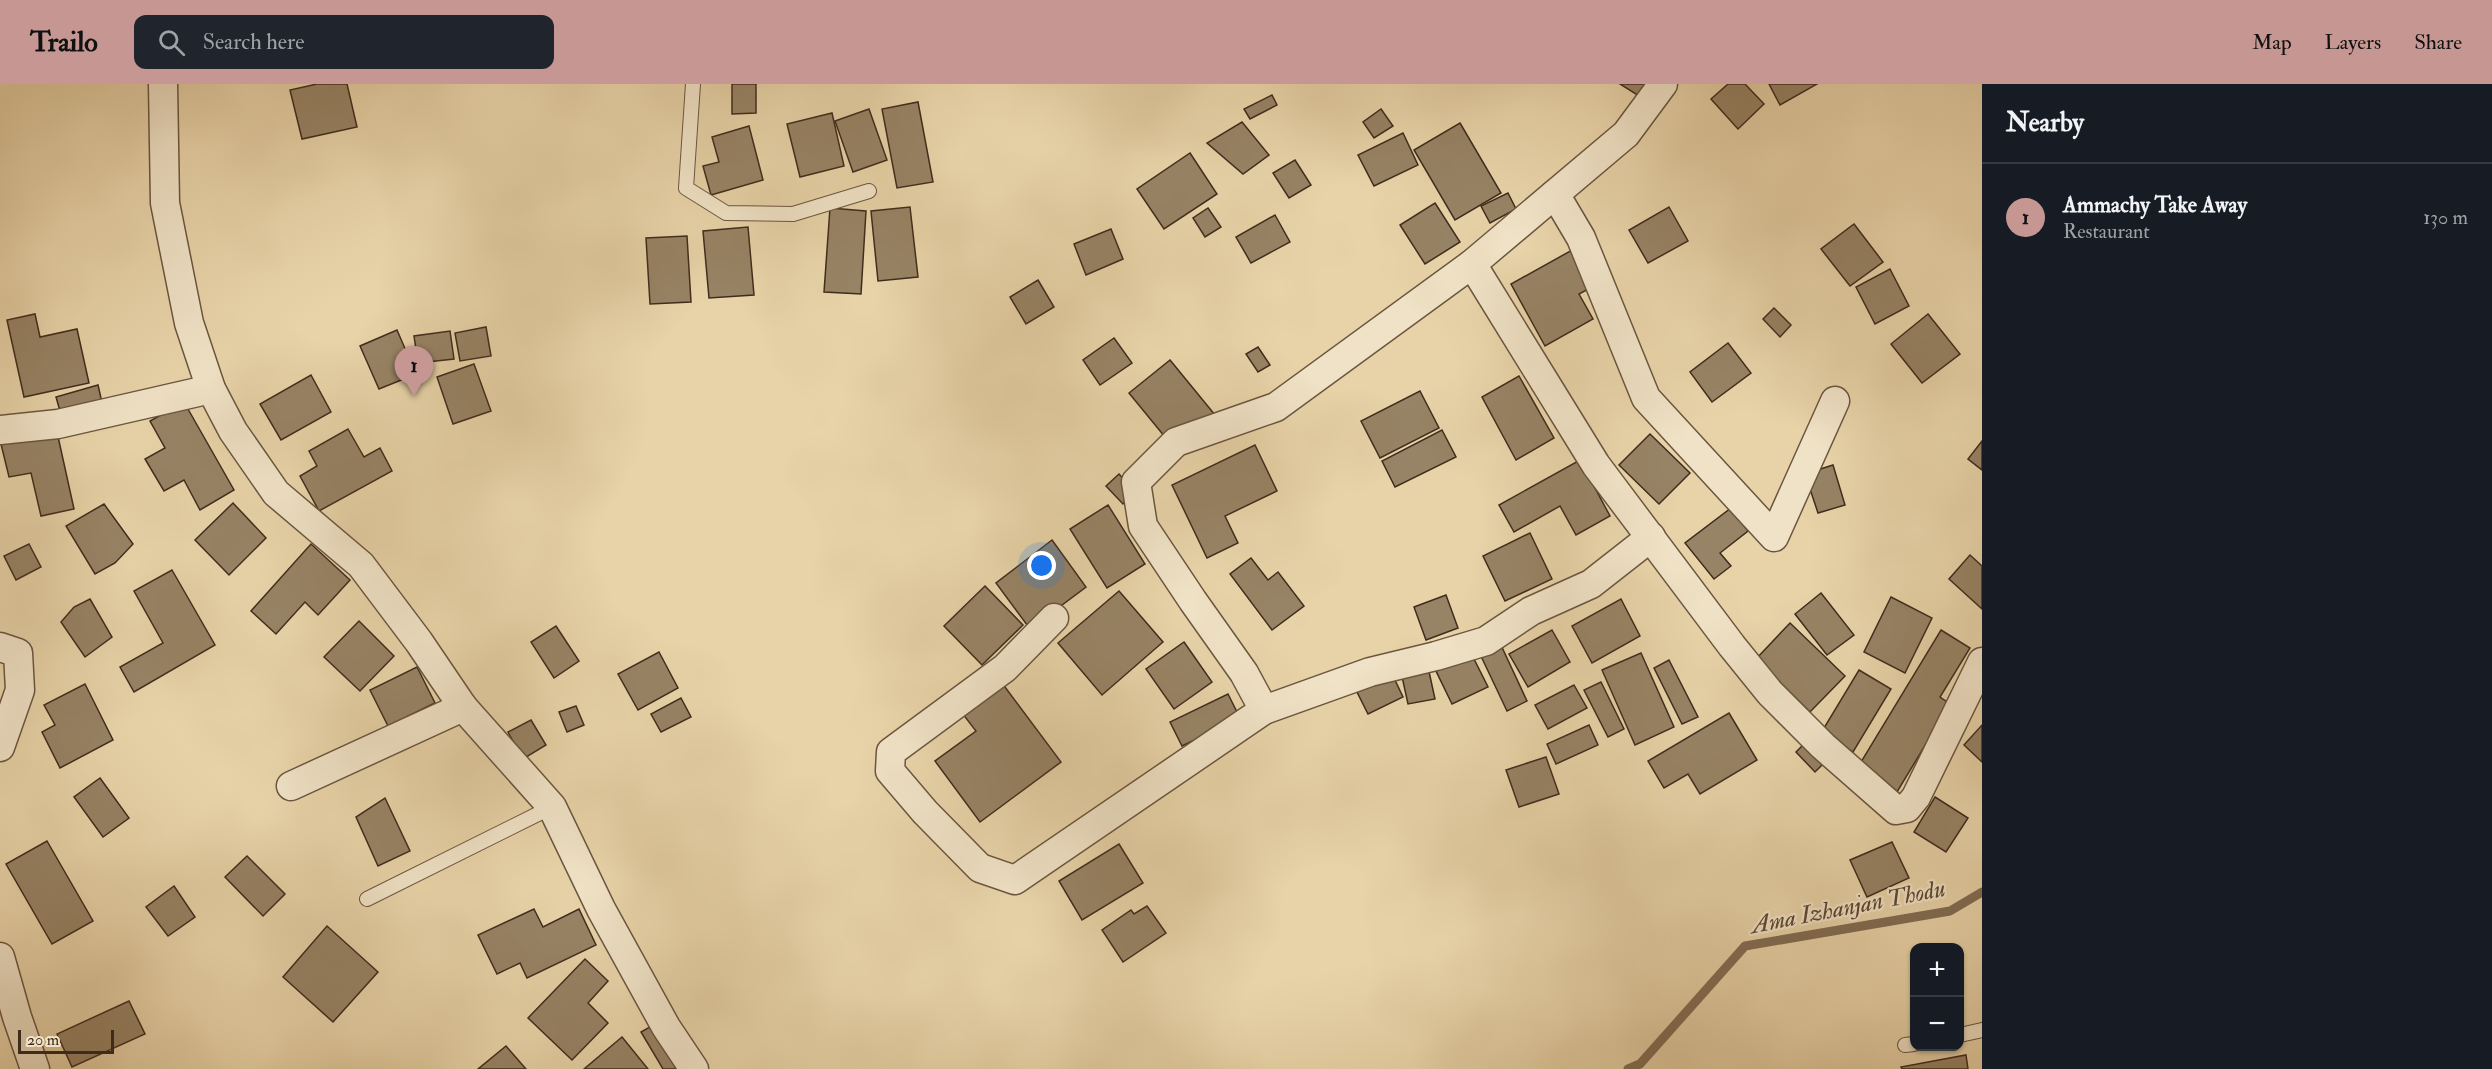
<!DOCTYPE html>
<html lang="en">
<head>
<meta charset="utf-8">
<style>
  :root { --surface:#171b24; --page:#20242c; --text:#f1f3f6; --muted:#9ea1a6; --line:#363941; --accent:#c59692 }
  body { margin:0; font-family:"IM FELL Double Pica",serif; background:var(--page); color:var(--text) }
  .controls { position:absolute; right:18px; bottom:18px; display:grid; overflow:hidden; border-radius:12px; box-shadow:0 2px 4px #0004 }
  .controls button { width:54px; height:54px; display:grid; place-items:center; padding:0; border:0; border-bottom:2px solid var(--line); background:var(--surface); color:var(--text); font:30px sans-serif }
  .scale { position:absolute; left:18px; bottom:15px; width:96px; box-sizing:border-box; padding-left:6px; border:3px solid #402c1d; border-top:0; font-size:16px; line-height:21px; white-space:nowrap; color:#402c1d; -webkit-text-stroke:4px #f0e2c6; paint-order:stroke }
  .you { position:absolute; left:1042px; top:482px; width:21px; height:21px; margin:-15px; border:4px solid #fff; border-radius:50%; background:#1a73e8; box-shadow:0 0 0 9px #1a73e833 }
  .badge { display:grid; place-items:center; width:39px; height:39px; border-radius:50%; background:var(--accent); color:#111; font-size:20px; font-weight:700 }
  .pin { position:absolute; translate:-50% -50px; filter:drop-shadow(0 2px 3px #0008) }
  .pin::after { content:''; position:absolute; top:32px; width:21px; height:18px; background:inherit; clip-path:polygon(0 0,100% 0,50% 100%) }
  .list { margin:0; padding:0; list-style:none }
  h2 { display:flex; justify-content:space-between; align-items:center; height:78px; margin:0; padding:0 24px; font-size:26px }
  h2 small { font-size:20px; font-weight:400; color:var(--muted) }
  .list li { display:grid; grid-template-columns:39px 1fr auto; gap:18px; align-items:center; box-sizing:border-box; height:108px; padding:0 24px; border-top:2px solid var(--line) }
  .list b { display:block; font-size:22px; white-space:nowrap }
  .list p { margin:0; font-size:20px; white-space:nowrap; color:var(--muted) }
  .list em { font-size:20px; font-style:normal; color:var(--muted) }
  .icon { flex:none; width:33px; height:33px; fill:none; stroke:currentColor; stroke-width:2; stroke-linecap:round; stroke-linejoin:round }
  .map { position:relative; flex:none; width:1982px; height:985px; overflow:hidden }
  header { display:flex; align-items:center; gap:36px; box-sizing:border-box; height:84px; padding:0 30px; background:var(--accent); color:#111 }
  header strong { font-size:28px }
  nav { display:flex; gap:33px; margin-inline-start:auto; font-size:21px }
  .search { width:420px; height:54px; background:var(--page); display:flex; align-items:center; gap:15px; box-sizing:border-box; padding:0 21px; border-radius:12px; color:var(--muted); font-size:22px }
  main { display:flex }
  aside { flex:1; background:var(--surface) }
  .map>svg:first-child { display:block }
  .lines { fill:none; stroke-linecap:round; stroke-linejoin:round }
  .stream { stroke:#836e54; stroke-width:9 }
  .building { fill:#978365; stroke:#402c1d; stroke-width:1.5 }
  .service-casing { stroke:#6a5640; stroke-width:16 }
  .minor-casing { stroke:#6a5640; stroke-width:31 }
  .service { stroke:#f0e2c6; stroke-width:14 }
  .minor { stroke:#f0e2c6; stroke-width:28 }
  .labels { text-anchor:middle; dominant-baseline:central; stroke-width:4.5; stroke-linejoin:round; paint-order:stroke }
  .water-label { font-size:24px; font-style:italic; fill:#5c4834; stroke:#f0e2c6 }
</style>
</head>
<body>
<header>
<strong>Trailo</strong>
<div class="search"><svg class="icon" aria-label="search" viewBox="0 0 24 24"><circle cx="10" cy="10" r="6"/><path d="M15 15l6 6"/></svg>Search here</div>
<nav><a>Map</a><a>Layers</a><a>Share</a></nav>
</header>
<main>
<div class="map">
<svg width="1982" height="985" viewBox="0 0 1982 985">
  <rect width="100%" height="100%" fill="#e8d3a8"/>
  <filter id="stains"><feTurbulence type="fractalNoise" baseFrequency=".00333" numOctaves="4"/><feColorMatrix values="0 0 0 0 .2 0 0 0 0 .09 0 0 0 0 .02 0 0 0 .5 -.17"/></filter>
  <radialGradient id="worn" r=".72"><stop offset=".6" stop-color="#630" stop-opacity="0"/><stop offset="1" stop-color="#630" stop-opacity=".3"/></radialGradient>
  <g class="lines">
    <path class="stream" d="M1628 985 1640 980 1745 862 1950 827 1982 808"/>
  </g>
  <g class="building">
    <path d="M317 0H347L357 43 302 55 290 6Z"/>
    <path d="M732 0H756V29L732 30Z"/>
    <path d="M1620 0H1646L1639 12Z"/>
    <path d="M1728 0H1745L1764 20 1738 45 1711 15Z"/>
    <path d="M1769 0H1817L1780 21Z"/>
    <path d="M1272 11 1277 21 1250 35 1244 25Z"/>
    <path d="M918 18 933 98 897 104 882 25Z"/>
    <path d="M869 25 887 76 853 88 835 37Z"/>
    <path d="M1381 25 1393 42 1374 54 1363 38Z"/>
    <path d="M832 29 844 82 800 93 787 40Z"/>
    <path d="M1242 38 1269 71 1243 90 1207 59Z"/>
    <path d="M1460 39 1501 109 1455 136 1414 66Z"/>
    <path d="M749 42 763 96 711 111 703 82 719 78 712 53Z"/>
    <path d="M1403 49 1418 81 1374 102 1358 71Z"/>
    <path d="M1190 69 1217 110 1164 145 1137 105Z"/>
    <path d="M1295 76 1311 101 1289 114 1273 89Z"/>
    <path d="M1508 109 1516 125 1490 139 1481 122Z"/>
    <path d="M1435 119 1460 158 1425 180 1400 141Z"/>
    <path d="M910 123 918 193 878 197 871 127Z"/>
    <path d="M1669 123 1688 157 1648 179 1629 146Z"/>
    <path d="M830 124 866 127 861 210 824 208Z"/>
    <path d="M1208 124 1221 143 1205 153 1193 134Z"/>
    <path d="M1275 131 1290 158 1251 179 1236 153Z"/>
    <path d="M1854 140 1883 178 1850 202 1821 165Z"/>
    <path d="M748 143 754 211 709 214 703 147Z"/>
    <path d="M1111 145 1123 175 1086 191 1074 160Z"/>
    <path d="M687 152 691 218 650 220 646 154Z"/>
    <path d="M1574 165 1594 202 1579 210 1593 235 1545 262 1511 200Z"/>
    <path d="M1890 185 1909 222 1875 240 1856 203Z"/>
    <path d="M1038 196 1054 223 1026 240 1010 213Z"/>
    <path d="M1774 224 1791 241 1780 253 1763 235Z"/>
    <path d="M35 230 40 253 77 245 89 299 24 313 7 236Z"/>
    <path d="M1928 230 1960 270 1922 299 1891 260Z"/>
    <path d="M486 243 491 272 460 277 455 249Z"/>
    <path d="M397 246 416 290 379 305 360 262Z"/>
    <path d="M450 247 454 275 418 279 414 252Z"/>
    <path d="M1114 254 1132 279 1100 301 1083 276Z"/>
    <path d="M1728 259 1751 289 1712 318 1690 288Z"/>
    <path d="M1258 263 1270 281 1258 288 1246 270Z"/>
    <path d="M1170 276 1215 331 1174 364 1129 309Z"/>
    <path d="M474 280 491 327 453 340 437 293Z"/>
    <path d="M311 291 331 328 281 356 260 320Z"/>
    <path d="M1519 292 1554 354 1516 376 1482 313Z"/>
    <path d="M98 301 103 323 62 334 56 313Z"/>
    <path d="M1420 307 1439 344 1380 374 1361 337Z"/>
    <path d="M184 318 234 406 200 426 184 396 164 407 145 375 165 364 150 337Z"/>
    <path d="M348 345 364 373 380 364 392 387 319 427 300 392 317 382 309 367Z"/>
    <path d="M1442 346 1456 373 1395 403 1382 377Z"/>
    <path d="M57 348 74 425 41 432 31 389 9 393 1 360Z"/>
    <path d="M1650 350 1690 389 1659 420 1619 381Z"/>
    <path d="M1982 357V386L1968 375Z"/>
    <path d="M1255 361 1277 407 1225 432 1238 459 1207 474 1172 401Z"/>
    <path d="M1580 376 1610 432 1576 451 1560 422 1514 448 1499 421Z"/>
    <path d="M1833 381 1845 421 1818 429 1805 390Z"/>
    <path d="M1119 390 1135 408 1123 420 1106 402Z"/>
    <path d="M233 419 266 454 229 491 195 456Z"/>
    <path d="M104 420 133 460 115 479 95 490 66 442Z"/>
    <path d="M1108 421 1145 480 1107 504 1070 445Z"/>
    <path d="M1731 424 1748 447 1720 469 1731 482 1714 495 1685 459Z"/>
    <path d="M1530 449 1552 495 1505 517 1483 472Z"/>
    <path d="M1052 456 1086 503 1030 545 996 499Z"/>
    <path d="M29 460 41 483 16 496 4 472Z"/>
    <path d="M311 460 350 496 318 531 305 518 276 550 251 527Z"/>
    <path d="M1970 471 1982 482V525L1949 495Z"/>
    <path d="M1251 474 1268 496 1278 488 1304 522 1272 546 1230 490Z"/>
    <path d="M172 486 215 561 134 608 120 583 163 559 134 507Z"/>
    <path d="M985 502 1023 541 982 581 944 542Z"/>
    <path d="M1119 507 1163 558 1102 611 1058 559Z"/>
    <path d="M1821 509 1854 551 1827 571 1795 530Z"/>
    <path d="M1446 511 1458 544 1426 556 1414 523Z"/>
    <path d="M1891 513 1932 534 1905 589 1864 568Z"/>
    <path d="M90 515 112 553 85 573 61 538 74 523Z"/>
    <path d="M1621 515 1640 552 1592 579 1572 542Z"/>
    <path d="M359 537 394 572 360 607 324 573Z"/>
    <path d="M1790 539 1845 592 1810 628 1756 575Z"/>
    <path d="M556 542 579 577 554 594 531 558Z"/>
    <path d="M1552 546 1570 578 1528 603 1509 570Z"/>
    <path d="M1941 546 1970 564 1940 613 1950 620 1897 708 1858 683Z"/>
    <path d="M1184 558 1212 598 1174 625 1146 585Z"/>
    <path d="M1500 559 1527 617 1507 627 1479 568Z"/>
    <path d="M659 568 678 604 638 626 618 590Z"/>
    <path d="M1641 569 1674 643 1635 661 1602 586Z"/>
    <path d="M1472 571 1488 603 1452 620 1436 587Z"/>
    <path d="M1669 576 1698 633 1682 640 1654 584Z"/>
    <path d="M417 583 435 619 388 642 370 606Z"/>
    <path d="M1428 583 1435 615 1408 620 1401 588Z"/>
    <path d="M1859 586 1891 605 1853 668 1821 649Z"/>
    <path d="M1393 592 1403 613 1368 630 1357 608Z"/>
    <path d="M1601 598 1624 645 1608 653 1584 606Z"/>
    <path d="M1002 599 1061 678 980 738 935 677 976 647 962 629Z"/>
    <path d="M85 600 113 656 60 684 42 648 55 641 44 621Z"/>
    <path d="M1574 601 1587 624 1548 645 1535 621Z"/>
    <path d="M1228 610 1240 634 1182 662 1170 638Z"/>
    <path d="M681 614 691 633 661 648 651 630Z"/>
    <path d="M576 622 584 641 567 648 559 628Z"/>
    <path d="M1729 629 1757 676 1700 710 1688 690 1664 704 1648 677Z"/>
    <path d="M531 636 546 661 523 675 508 648Z"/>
    <path d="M1589 641 1598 661 1556 680 1547 660Z"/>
    <path d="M1982 641V678L1964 661Z"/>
    <path d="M1806 658 1825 678 1815 688 1796 668Z"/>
    <path d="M1546 673 1559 710 1519 723 1506 686Z"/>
    <path d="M100 694 129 734 103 753 74 713Z"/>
    <path d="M1935 713 1968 734 1946 768 1914 748Z"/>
    <path d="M385 714 410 767 378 782 356 733Z"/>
    <path d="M47 757 93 837 52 860 6 780Z"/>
    <path d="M1892 758 1909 794 1867 813 1850 776Z"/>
    <path d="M1119 760 1143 799 1082 836 1059 797Z"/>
    <path d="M247 772 285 810 263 832 225 793Z"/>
    <path d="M174 802 195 833 168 852 146 823Z"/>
    <path d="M1147 822 1166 849 1123 878 1102 846 1131 826 1134 830Z"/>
    <path d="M534 825 543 843 579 825 596 861 527 894 520 879 497 890 478 851Z"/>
    <path d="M327 842 378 888 333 938 283 893Z"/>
    <path d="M585 875 608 897 588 919 608 939 572 976 528 934Z"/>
    <path d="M129 917 145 950 72 983 57 950Z"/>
    <path d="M655 940 679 982 674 985H663L641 948Z"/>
    <path d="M622 953 648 985H584Z"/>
    <path d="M506 962 526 985H478Z"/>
    <path d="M1966 971 1968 985H1902L1901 983Z"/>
  </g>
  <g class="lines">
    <g class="service-casing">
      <g id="service">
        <path d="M693 0 686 104 726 129 793 130 869 107"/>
        <path d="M367 815 552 723"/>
        <path d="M1960 951 1982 946"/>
        <path d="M1905 961 1914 960"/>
      </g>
    </g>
    <g class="minor-casing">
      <g id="minor">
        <path d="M163 0 165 119 189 239 211 305 233 347 276 409 361 481 419 558 463 623 552 723 601 825 666 943 694 985"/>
        <path d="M1663 0 1626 50 1472 180 1596 381 1732 562 1770 609 1823 662 1896 726 1907 724 1916 713 1982 578"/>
        <path d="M1555 110 1581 154 1646 314 1774 453 1835 317"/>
        <path d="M0 346 58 340 211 305"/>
        <path d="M1054 534 1005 584 891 668 890 687 925 728 980 784 1015 796 1264 626 1244 589 1193 517 1143 442 1136 398 1176 358 1276 323 1472 180"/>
        <path d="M0 563 18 569 20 606 0 663"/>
        <path d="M1264 626 1370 588 1436 572 1486 557 1531 527 1591 500 1651 453"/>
        <path d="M291 702 463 623"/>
        <path d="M0 873 17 933 35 985"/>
      </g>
    </g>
    <use href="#service" class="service"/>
    <use href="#minor" class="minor"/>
  </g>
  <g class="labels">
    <g class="water-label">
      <text transform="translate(1848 823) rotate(-11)">Ama Izhanjan Thodu</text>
    </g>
  </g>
  <rect width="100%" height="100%" filter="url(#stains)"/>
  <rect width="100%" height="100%" fill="url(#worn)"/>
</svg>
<div class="controls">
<button>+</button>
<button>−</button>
</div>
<div class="scale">20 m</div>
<div class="you"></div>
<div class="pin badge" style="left:414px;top:312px">1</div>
</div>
<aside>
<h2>Nearby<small></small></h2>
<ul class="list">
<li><span class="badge">1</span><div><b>Ammachy Take Away</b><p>Restaurant</p></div><em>130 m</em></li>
</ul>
</aside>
</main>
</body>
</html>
